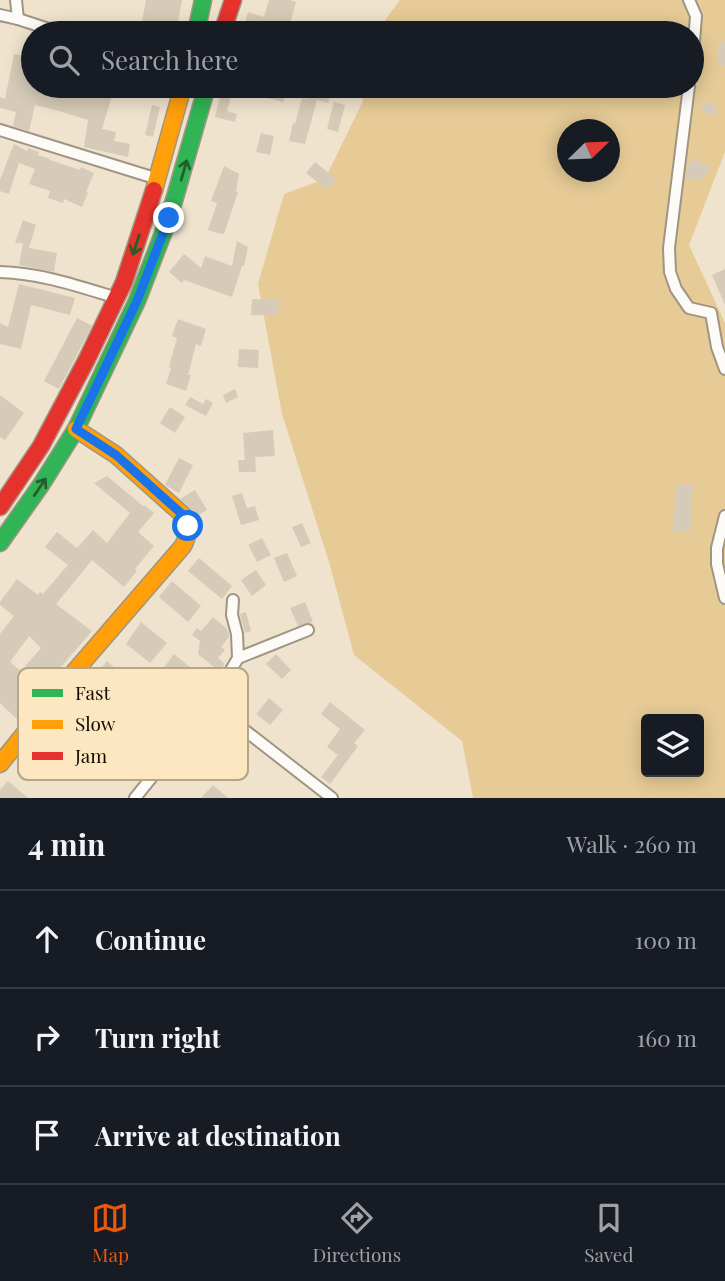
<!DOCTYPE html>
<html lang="en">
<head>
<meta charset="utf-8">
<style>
  :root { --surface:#171b24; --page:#242831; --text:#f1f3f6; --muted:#9ea1a6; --line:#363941; --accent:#ea580c }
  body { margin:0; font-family:"Playfair Display",serif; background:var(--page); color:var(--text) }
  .controls { position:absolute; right:21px; bottom:21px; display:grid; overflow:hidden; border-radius:7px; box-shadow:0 4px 18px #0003 }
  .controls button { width:63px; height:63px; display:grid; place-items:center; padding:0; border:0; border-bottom:2px solid var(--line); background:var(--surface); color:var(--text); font:35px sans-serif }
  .compass { position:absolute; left:557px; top:119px; width:63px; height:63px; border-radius:50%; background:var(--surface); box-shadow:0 4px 18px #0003; rotate:67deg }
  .stop { position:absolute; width:21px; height:21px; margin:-16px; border:5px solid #1a73e8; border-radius:50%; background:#fff }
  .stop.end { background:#1a73e8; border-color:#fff; box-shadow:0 2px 7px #0008 }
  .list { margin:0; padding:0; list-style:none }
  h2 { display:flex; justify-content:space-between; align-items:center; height:91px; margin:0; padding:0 28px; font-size:30px }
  h2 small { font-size:23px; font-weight:400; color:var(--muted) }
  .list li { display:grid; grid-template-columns:46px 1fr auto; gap:21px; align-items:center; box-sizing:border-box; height:98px; padding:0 28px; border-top:2px solid var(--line) }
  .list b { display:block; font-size:26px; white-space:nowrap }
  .list em { font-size:23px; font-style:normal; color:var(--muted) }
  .icon { flex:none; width:38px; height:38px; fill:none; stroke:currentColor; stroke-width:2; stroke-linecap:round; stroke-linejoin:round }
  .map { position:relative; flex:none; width:725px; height:798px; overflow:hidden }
  .search { position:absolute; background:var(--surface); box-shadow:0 4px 18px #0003; left:21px; right:21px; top:21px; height:77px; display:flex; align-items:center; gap:18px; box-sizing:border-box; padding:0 24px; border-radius:38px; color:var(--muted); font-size:26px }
  .sheet { height:385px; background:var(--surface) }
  nav { display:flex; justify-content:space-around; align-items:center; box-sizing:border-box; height:98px; border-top:2px solid var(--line); background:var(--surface); font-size:19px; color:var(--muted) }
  nav a { display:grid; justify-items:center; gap:4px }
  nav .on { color:var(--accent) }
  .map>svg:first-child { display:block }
  .green { fill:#e6cb96; fill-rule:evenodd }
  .building { fill:#d5cbb8; fill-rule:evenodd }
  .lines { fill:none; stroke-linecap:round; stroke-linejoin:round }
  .street-casing { stroke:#9f9582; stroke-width:14 }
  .fast-casing { stroke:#9f9582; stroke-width:19 }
  .slow-casing { stroke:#9f9582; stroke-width:19 }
  .jam-casing { stroke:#9f9582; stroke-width:19 }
  .street { stroke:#fdfbf8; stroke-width:10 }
  .fast { stroke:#30b455; stroke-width:16 }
  .slow { stroke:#ff9f0a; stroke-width:16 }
  .jam { stroke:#e5322d; stroke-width:16 }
  .oneway { stroke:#225f2a }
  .route { stroke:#1a73e8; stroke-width:9 }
  .key { fill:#fce7c0; stroke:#b6a586; stroke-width:2 }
  .key-label { font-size:19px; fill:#130a00 }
</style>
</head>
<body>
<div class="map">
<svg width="725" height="798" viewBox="0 0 725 798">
  <rect width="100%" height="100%" fill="#efe3cd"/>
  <path class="green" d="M400 0H725V152L689 245 725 323V798H473L462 741 354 655 329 562 282 414 258 284 284 194 325 179 362 103 366 86H692V33H380L383 23ZM568 130H610V172H568ZM646 719H699V772H646Z"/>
  <g class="building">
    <path d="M146 0H182L176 33H140Z"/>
    <path d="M269 0H291L296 2 290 24 314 31 313 33H242L248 12 264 17Z"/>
    <path d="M719 41H725V66L717 67Z"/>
    <path d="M14 54 33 58V86H115L102 129 116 132 114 141 130 144 128 157 84 147 88 120 59 111 35 105 29 131 13 126 16 112 0 108V97L5 99Z"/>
    <path d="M231 86H287L283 102 231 88Z"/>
    <path d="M311 86H327L326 90 331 91 328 103 317 100 305 144 289 141 293 123 295 124 302 98 307 99Z"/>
    <path d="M221 92 231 95 227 111 237 114 235 122 215 117Z"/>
    <path d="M334 102 345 105 338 132 327 129Z"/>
    <path d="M702 102 717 105 715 115 703 114Z"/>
    <path d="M152 105 160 107 153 137 145 135Z"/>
    <path d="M261 133 274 136 270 155 256 152Z"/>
    <path d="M14 144 27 151 28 148 39 152 38 155 50 159V160L80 170 81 167 94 173 86 192 88 193 82 207 64 199 63 203 48 198 50 191 29 184 35 169 19 163 9 194 0 191V180Z"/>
    <path d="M690 159 712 167 702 179H685Z"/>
    <path d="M315 162 336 179 327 190 306 173Z"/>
    <path d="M224 166 239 174 236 191 238 192 224 234H221L208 230 217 203 211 201Z"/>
    <path d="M23 220 36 225 29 248 57 253 54 272 19 265 23 243H15Z"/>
    <path d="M237 241 248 247 244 266H242L232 297 184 280 182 283 169 272 184 254 201 268 205 256 232 266Z"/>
    <path d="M725 269V305L712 275Z"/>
    <path d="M19 284 75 298 70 315 31 305 21 349 0 344V323L8 327Z"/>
    <path d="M252 299 279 300 278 316 251 315Z"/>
    <path d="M77 318 92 326 59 389 44 381Z"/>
    <path d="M178 319 206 329 201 346 196 344 188 375H191L186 391 166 384 171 368 169 367 177 338 172 336Z"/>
    <path d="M239 349 259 350 258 368 238 367Z"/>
    <path d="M235 389 238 397 226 403 223 395Z"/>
    <path d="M0 395 24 413 5 440 0 437Z"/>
    <path d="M190 397 203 404 206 399 213 403 206 416 185 405Z"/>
    <path d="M170 407 185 417 175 433 160 423Z"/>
    <path d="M273 430 275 456 255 457 256 472H239L238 460H245L243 433Z"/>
    <path d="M179 458 193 465 179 493 165 485Z"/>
    <path d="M107 476 143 506 144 505 154 513 138 532 154 546 135 569 137 571 124 587 92 560 56 604 92 631 43 688 46 690 27 711 29 713 21 723 0 703V634L14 616 0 605V602L17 579 38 595 40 592 43 594 68 565 45 547 57 532 77 548 93 530 107 543 130 513 94 483ZM29 636 41 648 21 671 10 662Z"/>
    <path d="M677 484 693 485 690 531 672 532Z"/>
    <path d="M195 490 207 510 195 517 190 508 180 499Z"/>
    <path d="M242 493 247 508 255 506 259 520 241 525 232 496Z"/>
    <path d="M302 523 311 543 301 547 292 527Z"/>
    <path d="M262 538 271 555 257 562 248 545Z"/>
    <path d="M287 553 297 576 284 582 274 558Z"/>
    <path d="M199 558 232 586 222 599 188 571Z"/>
    <path d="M256 570 266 585 252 596 241 580Z"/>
    <path d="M172 581 201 606 188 622 159 597Z"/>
    <path d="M305 602 313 622 298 626 290 608Z"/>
    <path d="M246 612 251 631 245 633 240 614Z"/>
    <path d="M213 617 227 629 229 635V637L221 647 225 650 218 658 225 664 219 671 198 654 200 641 192 635 197 628 201 631Z"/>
    <path d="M141 622 167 643 150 663 126 644Z"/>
    <path d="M174 654 191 668 178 684 172 679 154 702 144 694Z"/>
    <path d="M276 654 291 670 282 679 266 664Z"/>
    <path d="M107 661 116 669 112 673 130 688 119 702 92 680Z"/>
    <path d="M269 698 283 710 270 725 256 714Z"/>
    <path d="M330 702 365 730 354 743 358 746 330 784 321 777 338 755 327 747 340 729 321 714Z"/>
    <path d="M8 781 28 798H0V790Z"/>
    <path d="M213 785 228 798H201Z"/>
  </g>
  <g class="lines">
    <g class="street-casing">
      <g id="street">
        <path d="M16 0 18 19"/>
        <path d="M689 0 696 16 692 66"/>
        <path d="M0 15 18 19 61 33"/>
        <path d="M689 86 669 248 670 272 676 289 689 308 711 313 717 347 725 369"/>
        <path d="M0 130 158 179"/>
        <path d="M0 272C40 273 78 286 117 298"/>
        <path d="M725 516 717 548V564L725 598"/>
        <path d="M238 658 308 630"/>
        <path d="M211 704 332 798"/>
        <path d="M135 798 211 704 238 658 237 634 232 615 233 600"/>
      </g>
    </g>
    <g class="fast-casing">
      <g id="fast">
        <path d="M196 33 203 0"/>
        <path d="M0 543 41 485 76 429 137 301 169 218 207 86"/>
      </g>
    </g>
    <g class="slow-casing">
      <g id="slow">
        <path d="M154 190 183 86"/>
        <path d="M0 764 75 671 183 546C189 535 188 527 183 515L116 455 76 429"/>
      </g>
    </g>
    <g class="jam-casing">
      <g id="jam">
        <path d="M222 33 233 0"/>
        <path d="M0 507 41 446 87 359 124 282 154 190"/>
      </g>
    </g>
    <use href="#street" class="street"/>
    <use href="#fast" class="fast"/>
    <use href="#slow" class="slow"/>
    <use href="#jam" class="jam"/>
  </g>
  <defs><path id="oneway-shaft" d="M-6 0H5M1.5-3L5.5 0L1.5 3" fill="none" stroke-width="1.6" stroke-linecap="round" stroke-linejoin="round" transform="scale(1.75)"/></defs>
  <g class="oneway">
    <use href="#oneway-shaft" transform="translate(184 170) rotate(-74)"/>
    <use href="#oneway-shaft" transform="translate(136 245) rotate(108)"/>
    <use href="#oneway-shaft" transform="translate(40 487) rotate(-56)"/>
  </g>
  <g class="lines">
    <path class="route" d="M169 218 137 301 76 429 116 455 183 515 188 526"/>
  </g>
  <rect x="18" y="668" width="230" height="112" rx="10" class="key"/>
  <rect x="32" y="689" width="31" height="8" fill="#30b455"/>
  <rect x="32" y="720" width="31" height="9" fill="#ff9f0a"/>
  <rect x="32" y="752" width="31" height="8" fill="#e5322d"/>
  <g class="key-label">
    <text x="75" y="700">Fast</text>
    <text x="75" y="731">Slow</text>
    <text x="75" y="763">Jam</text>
  </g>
</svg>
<div class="controls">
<button><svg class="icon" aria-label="layers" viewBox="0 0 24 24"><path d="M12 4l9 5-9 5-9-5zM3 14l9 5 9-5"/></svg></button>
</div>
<svg class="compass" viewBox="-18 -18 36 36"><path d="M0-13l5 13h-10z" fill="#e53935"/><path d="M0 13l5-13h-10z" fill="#9ea1a6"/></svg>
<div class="stop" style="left:188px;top:526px"></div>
<div class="stop end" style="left:169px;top:218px"></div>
<div class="search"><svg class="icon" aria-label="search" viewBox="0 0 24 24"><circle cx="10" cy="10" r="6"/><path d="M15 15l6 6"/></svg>Search here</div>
</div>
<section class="sheet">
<h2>4 min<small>Walk · 260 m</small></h2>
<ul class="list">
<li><svg class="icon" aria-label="ahead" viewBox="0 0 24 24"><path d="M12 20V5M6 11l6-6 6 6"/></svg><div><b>Continue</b></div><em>100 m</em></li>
<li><svg class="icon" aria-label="right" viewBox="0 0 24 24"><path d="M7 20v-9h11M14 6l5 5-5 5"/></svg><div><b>Turn right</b></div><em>160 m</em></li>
<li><svg class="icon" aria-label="arrive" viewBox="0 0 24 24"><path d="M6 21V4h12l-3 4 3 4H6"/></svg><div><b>Arrive at destination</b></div></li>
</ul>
</section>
<nav>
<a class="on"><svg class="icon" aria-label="map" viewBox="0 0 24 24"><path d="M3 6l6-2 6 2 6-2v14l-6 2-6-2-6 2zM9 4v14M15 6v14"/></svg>Map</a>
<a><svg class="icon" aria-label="directions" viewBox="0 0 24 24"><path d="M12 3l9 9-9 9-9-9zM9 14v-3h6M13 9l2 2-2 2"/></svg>Directions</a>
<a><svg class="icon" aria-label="saved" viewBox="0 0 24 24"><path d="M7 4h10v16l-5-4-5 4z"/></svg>Saved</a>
</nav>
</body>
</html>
